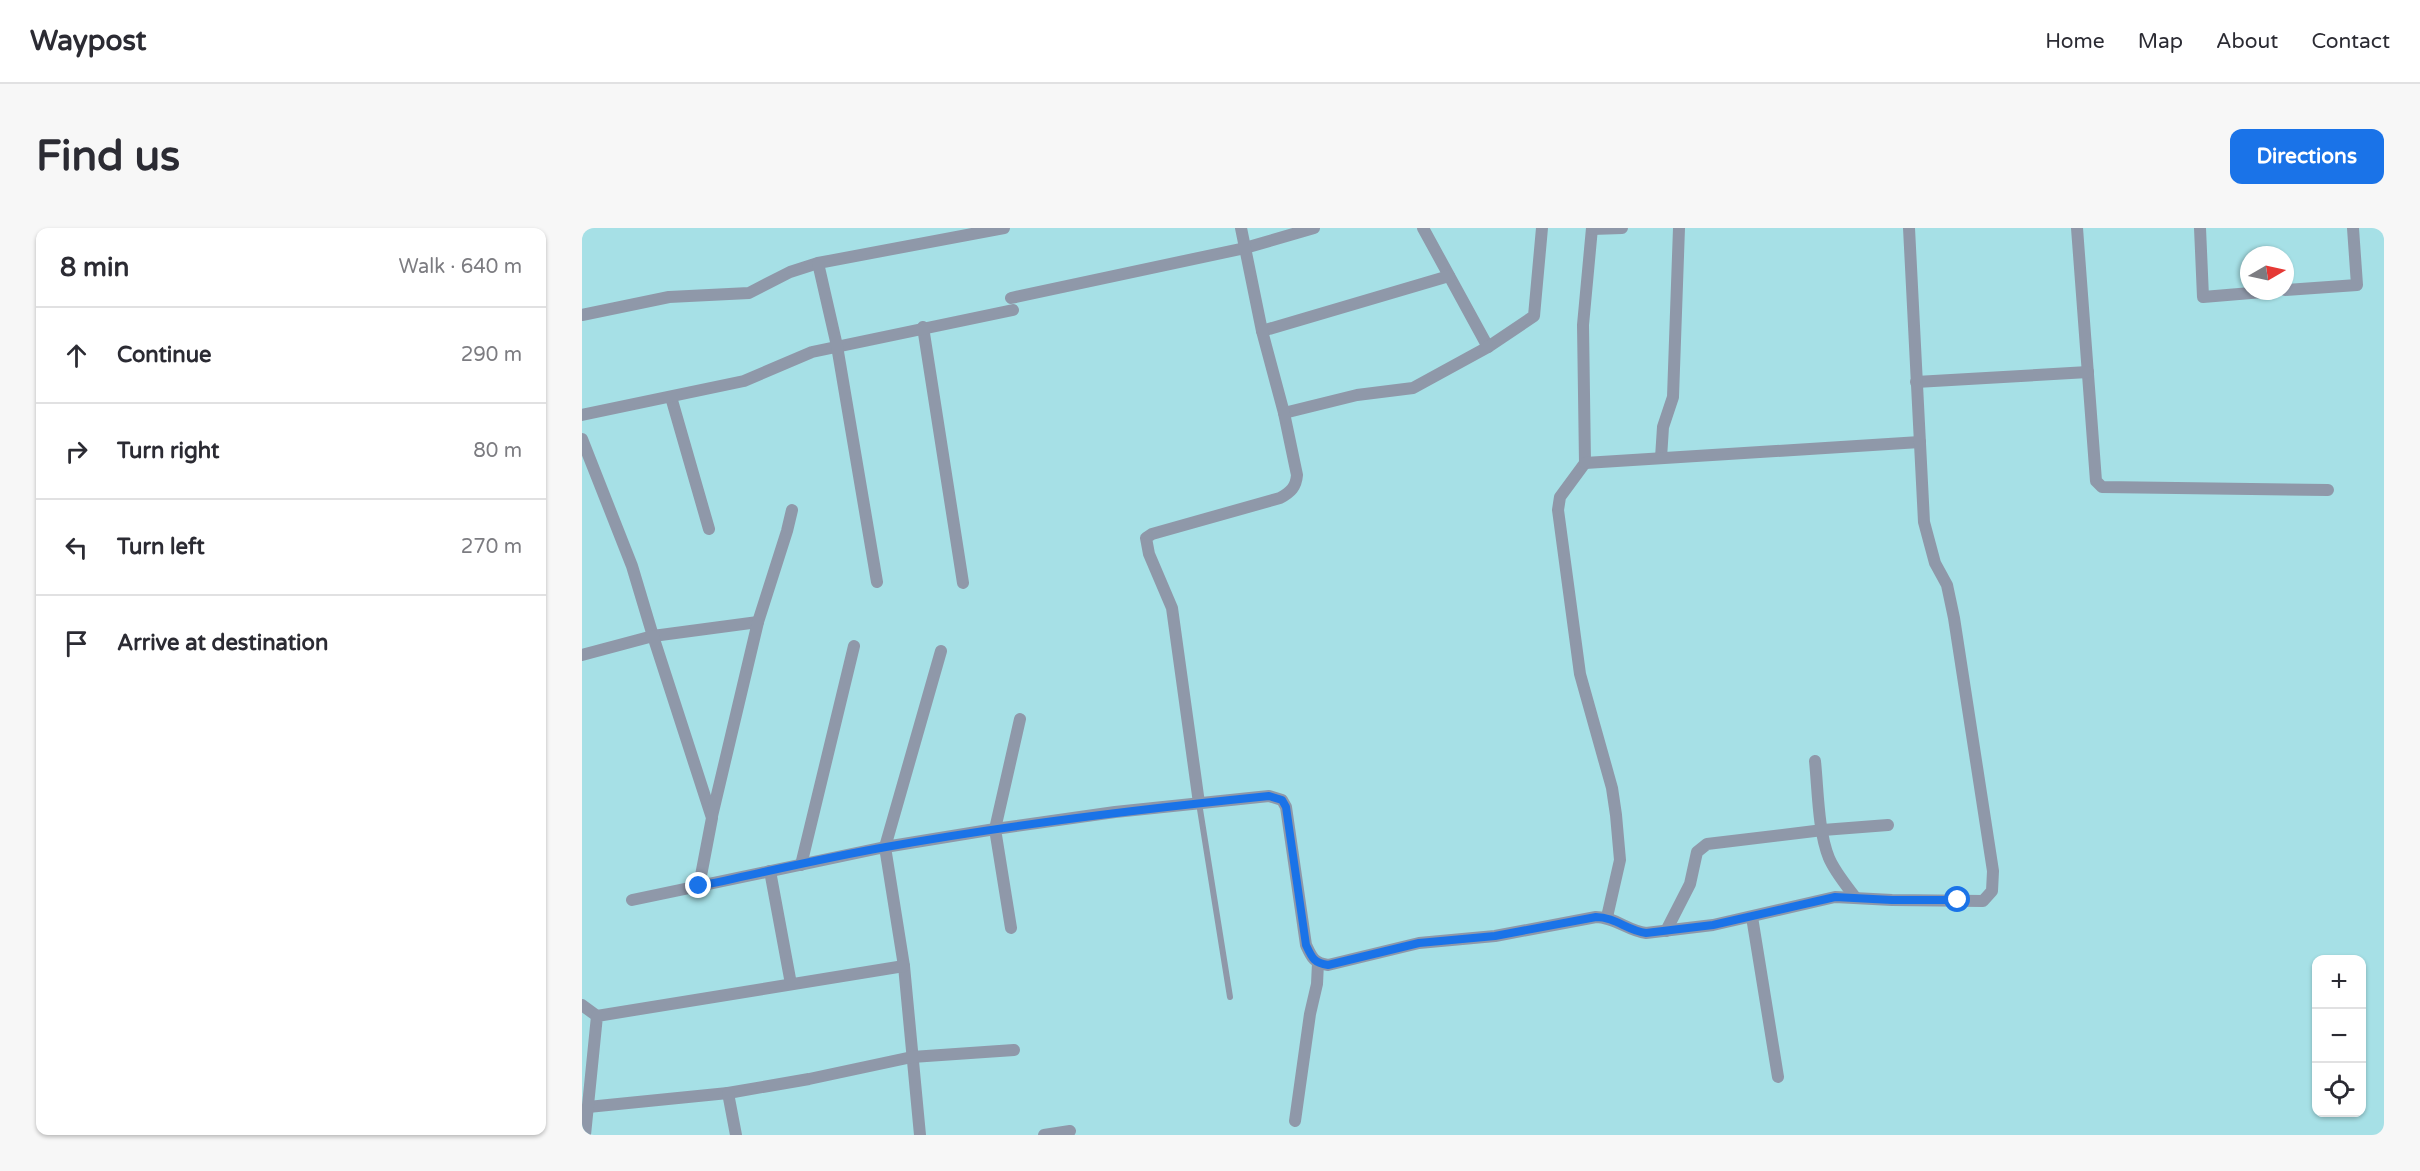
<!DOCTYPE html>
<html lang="en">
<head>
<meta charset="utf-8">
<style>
  :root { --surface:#fff; --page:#f7f7f7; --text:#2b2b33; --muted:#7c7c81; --line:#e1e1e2; --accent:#1a73e8 }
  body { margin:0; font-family:"Varela Round",sans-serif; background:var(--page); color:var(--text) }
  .controls { position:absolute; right:18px; bottom:18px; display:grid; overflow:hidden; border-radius:12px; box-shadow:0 2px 4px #0004 }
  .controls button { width:54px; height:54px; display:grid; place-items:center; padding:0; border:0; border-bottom:2px solid var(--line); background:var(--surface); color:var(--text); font:30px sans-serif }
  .compass { position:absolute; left:1658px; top:18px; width:54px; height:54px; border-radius:50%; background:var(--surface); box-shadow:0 2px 4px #0004; rotate:81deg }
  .stop { position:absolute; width:18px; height:18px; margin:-14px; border:4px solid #1a73e8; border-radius:50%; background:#fff }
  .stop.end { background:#1a73e8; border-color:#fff; box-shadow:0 2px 6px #0008 }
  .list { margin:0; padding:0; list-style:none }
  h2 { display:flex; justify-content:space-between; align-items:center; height:78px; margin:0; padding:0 24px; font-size:26px }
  h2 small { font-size:20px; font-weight:400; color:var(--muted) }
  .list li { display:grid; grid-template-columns:39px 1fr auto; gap:18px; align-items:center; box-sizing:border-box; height:96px; padding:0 24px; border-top:2px solid var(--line) }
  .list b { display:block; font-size:22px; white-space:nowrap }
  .list em { font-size:20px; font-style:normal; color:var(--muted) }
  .icon { flex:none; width:33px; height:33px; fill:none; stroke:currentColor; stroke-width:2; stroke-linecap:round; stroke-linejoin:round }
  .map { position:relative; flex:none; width:1802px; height:907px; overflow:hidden; border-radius:12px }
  header { display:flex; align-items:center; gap:36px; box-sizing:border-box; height:84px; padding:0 30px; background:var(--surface); border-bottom:2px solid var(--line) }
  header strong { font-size:28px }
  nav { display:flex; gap:33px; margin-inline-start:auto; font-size:21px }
  .intro { display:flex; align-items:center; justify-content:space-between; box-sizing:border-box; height:144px; padding:0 36px }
  h1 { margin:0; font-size:42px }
  .button { padding:15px 27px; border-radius:12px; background:var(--accent); color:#fff; font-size:21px; font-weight:700 }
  main { display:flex; gap:36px; padding:0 36px }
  aside { flex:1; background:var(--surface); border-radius:12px; box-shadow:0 2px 4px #0004 }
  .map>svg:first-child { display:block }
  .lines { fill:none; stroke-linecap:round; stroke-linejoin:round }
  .lane { stroke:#8f98a9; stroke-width:6 }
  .street { stroke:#8f98a9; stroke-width:12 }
  .route { stroke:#1a73e8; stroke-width:8 }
</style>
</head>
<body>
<header>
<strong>Waypost</strong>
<nav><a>Home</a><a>Map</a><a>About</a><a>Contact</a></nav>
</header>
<div class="intro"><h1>Find us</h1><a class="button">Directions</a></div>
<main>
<aside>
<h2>8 min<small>Walk · 640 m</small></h2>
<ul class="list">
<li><svg class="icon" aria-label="ahead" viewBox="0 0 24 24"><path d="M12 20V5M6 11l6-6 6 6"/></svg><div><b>Continue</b></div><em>290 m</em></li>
<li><svg class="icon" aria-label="right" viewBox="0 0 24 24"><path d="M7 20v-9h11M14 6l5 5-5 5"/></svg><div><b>Turn right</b></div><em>80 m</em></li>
<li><svg class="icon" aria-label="left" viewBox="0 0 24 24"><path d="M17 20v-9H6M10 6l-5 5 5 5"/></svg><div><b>Turn left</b></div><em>270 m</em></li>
<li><svg class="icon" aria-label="arrive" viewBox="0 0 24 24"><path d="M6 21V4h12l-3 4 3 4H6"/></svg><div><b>Arrive at destination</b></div></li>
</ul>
</aside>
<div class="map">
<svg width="1802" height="907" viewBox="0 0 1802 907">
  <rect width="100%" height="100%" fill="#a6e0e6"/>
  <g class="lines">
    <path class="lane" d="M617 575 648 769"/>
    <g class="street">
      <path d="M841 0 906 119"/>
      <path d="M1010 0 1001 97 1003 235 978 269 976 282 998 446 1030 560 1034 587 1038 632 1025 689"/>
      <path d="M1495 0 1514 253 1520 259 1746 262"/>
      <path d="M1618 0 1621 69 1693 63"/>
      <path d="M1010 1 1040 0"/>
      <path d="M1703 62 1775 57 1771 0"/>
      <path d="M429 70 663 20 732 0"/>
      <path d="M0 87 87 69 167 65 208 44 236 35"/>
      <path d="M341 99 381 355"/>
      <path d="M680 103 867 48"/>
      <path d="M1334 154 1506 144"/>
      <path d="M89 169 127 301"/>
      <path d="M702 185 775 167 831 160 906 119 952 88 960 0"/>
      <path d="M0 187 162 153 230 124 431 82"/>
      <path d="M0 211 50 338 71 408 176 394"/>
      <path d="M1079 230 1081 199 1091 169 1097 0"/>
      <path d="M1003 235 1338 214"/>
      <path d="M295 354 255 118 236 35 422 0"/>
      <path d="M359 423 303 619 413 601 438 491"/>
      <path d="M0 427 71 408 130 590 117 658"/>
      <path d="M1233 533C1236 562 1236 603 1247 630 1253 644 1264 657 1273 669"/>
      <path d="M617 575 590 380 567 326 564 310 570 306 698 270C709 264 714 259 715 247L702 185 680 103 659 0"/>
      <path d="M130 588 176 394 205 303 210 282"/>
      <path d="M219 637 272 418"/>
      <path d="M188 643 209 756"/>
      <path d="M50 672 303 619 322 738 338 907"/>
      <path d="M1170 689 1196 849"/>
      <path d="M429 700 413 601 533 584 687 568 700 572 704 579 724 717C730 730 732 735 746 737L837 715 913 708 1014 689C1033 689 1046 703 1064 705L1131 697 1253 669 1310 672 1401 673 1410 663 1411 643 1372 390 1365 357 1353 335 1342 294 1327 0"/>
      <path d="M1084 703 1108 656 1115 624 1125 616 1241 602 1306 597"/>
      <path d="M0 777 15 788"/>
      <path d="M6 879 146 865"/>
      <path d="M713 893 728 786 735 756 736 735"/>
      <path d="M3 907 15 788 322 738"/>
      <path d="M154 907 146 865 227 851 330 829 432 822"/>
      <path d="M462 907 488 903"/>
    </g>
  </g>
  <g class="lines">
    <path class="route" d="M117 658C179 645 241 630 304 619 431 596 559 581 687 568L700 572 704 579 724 717C730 730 732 735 746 737L837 715 913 708 1014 689C1033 689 1046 703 1064 705L1131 697 1253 669 1310 672H1376"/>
  </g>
</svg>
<div class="controls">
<button>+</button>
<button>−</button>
<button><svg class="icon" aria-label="locate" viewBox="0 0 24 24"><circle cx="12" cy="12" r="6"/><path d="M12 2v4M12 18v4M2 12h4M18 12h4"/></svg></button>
</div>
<svg class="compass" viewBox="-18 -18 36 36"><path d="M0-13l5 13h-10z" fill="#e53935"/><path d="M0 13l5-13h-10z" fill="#7c7c81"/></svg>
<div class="stop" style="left:1376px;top:672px"></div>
<div class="stop end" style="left:117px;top:658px"></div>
</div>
</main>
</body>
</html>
